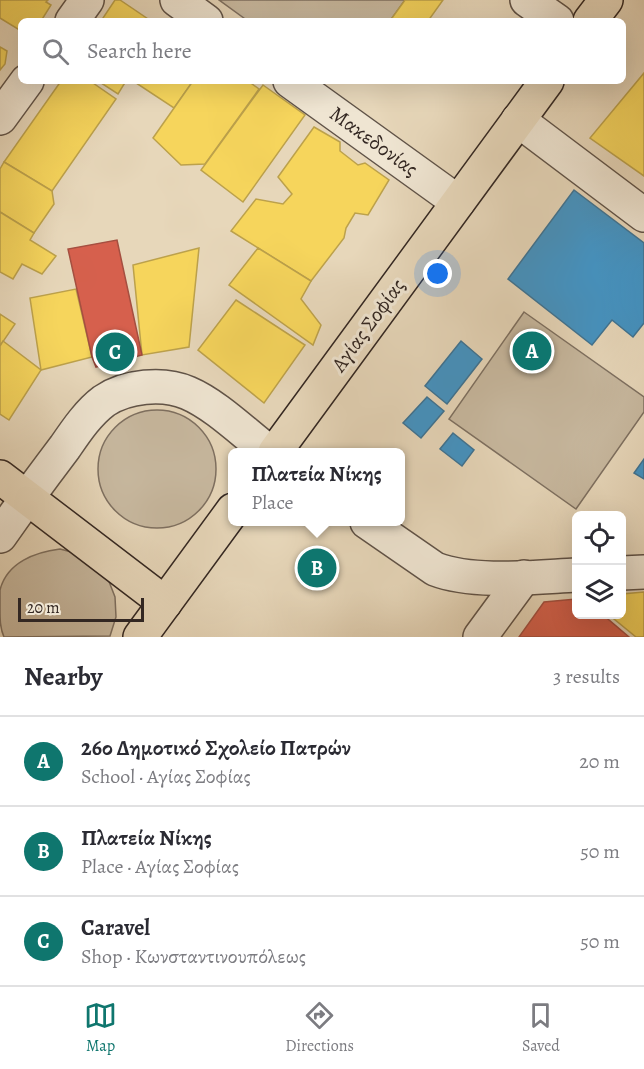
<!DOCTYPE html>
<html lang="en">
<head>
<meta charset="utf-8">
<style>
  :root { --surface:#fff; --page:#f7f7f7; --text:#2b2b33; --muted:#7c7c81; --line:#e1e1e2; --accent:#0f766e }
  body { margin:0; font-family:Alegreya,serif; background:var(--page); color:var(--text) }
  .controls { position:absolute; right:18px; bottom:18px; display:grid; overflow:hidden; border-radius:9px; box-shadow:0 6px 24px #0002 }
  .controls button { width:54px; height:54px; display:grid; place-items:center; padding:0; border:0; border-bottom:2px solid var(--line); background:var(--surface); color:var(--text); font:30px sans-serif }
  .scale { position:absolute; left:18px; bottom:15px; width:126px; box-sizing:border-box; padding-left:6px; border:3px solid #332722; border-top:0; font-size:16px; line-height:21px; white-space:nowrap; color:#332722; -webkit-text-stroke:4px #efe5d2; paint-order:stroke }
  .you { position:absolute; left:438px; top:274px; width:21px; height:21px; margin:-15px; border:4px solid #fff; border-radius:50%; background:#1a73e8; box-shadow:0 0 0 9px #1a73e833 }
  .badge { display:grid; place-items:center; width:39px; height:39px; border-radius:50%; background:var(--accent); color:#fff; font-size:20px; font-weight:700 }
  .pin { position:absolute; translate:-50% -50%; border:3px solid #fff; box-shadow:0 2px 6px #0006 }
  .popup { position:absolute; left:228px; top:448px; width:177px; height:78px; box-sizing:border-box; display:grid; place-content:center; border-radius:9px; background:var(--surface); filter:drop-shadow(0 2px 4px #0005); font-size:20px; white-space:nowrap; color:var(--muted) }
  .popup b { font-size:22px; color:var(--text) }
  .popup::after { content:''; position:absolute; left:50%; top:100%; margin-left:-12px; border:12px solid transparent; border-top-color:var(--surface) }
  .list { margin:0; padding:0; list-style:none }
  h2 { display:flex; justify-content:space-between; align-items:center; height:78px; margin:0; padding:0 24px; font-size:26px }
  h2 small { font-size:20px; font-weight:400; color:var(--muted) }
  .list li { display:grid; grid-template-columns:39px 1fr auto; gap:18px; align-items:center; box-sizing:border-box; height:90px; padding:0 24px; border-top:2px solid var(--line) }
  .list b { display:block; font-size:22px; white-space:nowrap }
  .list p { margin:0; font-size:20px; white-space:nowrap; color:var(--muted) }
  .list em { font-size:20px; font-style:normal; color:var(--muted) }
  .icon { flex:none; width:33px; height:33px; fill:none; stroke:currentColor; stroke-width:2; stroke-linecap:round; stroke-linejoin:round }
  .map { position:relative; flex:none; width:644px; height:637px; overflow:hidden }
  .search { position:absolute; background:var(--surface); box-shadow:0 6px 24px #0002; left:18px; right:18px; top:18px; height:66px; display:flex; align-items:center; gap:15px; box-sizing:border-box; padding:0 21px; border-radius:9px; color:var(--muted); font-size:22px }
  .sheet { height:348px; background:var(--surface) }
  nav { display:flex; justify-content:space-around; align-items:center; box-sizing:border-box; height:84px; border-top:2px solid var(--line); background:var(--surface); font-size:16px; color:var(--muted) }
  nav a { display:grid; justify-items:center; gap:3px }
  nav .on { color:var(--accent) }
  .map>svg:first-child { display:block }
  .green { fill:#c8b9a0; stroke:#7e7061; stroke-width:1.5 }
  .homes { fill:#f6d55c; stroke:#bca14b; stroke-width:1.5 }
  .shops { fill:#d6604d; stroke:#a54f40; stroke-width:1.5 }
  .schools { fill:#4393c3; stroke:#3e7393; stroke-width:1.5 }
  .lines { fill:none; stroke-linecap:round; stroke-linejoin:round }
  .minor-casing { stroke:#605348; stroke-width:36 }
  .major-casing { stroke:#332722; stroke-width:36 }
  .minor { stroke:#efe5d2; stroke-width:33 }
  .major { stroke:#e7d7ba; stroke-width:33 }
  .labels { text-anchor:middle; dominant-baseline:central; stroke-width:6; stroke-linejoin:round; paint-order:stroke }
  .street-label { font-size:21px; fill:#332722; stroke:#efe5d2 }
</style>
</head>
<body>
<div class="map">
<svg width="644" height="637" viewBox="0 0 644 637">
  <rect width="100%" height="100%" fill="#e7d7ba"/>
  <filter id="stains"><feTurbulence type="fractalNoise" baseFrequency=".00333" numOctaves="4"/><feColorMatrix values="0 0 0 0 .2 0 0 0 0 .09 0 0 0 0 .02 0 0 0 .5 -.17"/></filter>
  <radialGradient id="worn" r=".72"><stop offset=".6" stop-color="#630" stop-opacity="0"/><stop offset="1" stop-color="#630" stop-opacity=".3"/></radialGradient>
  <g class="green">
    <path d="M219 0H405L390 21H248Z"/>
    <path d="M524 312 644 397V412L576 509 449 419Z"/>
    <circle cx="157" cy="469" r="59"/>
    <path d="M60 549 79 554 108 579 115 597 116 617 110 636 4 637C0 628 0 619 0 609 0 603 0 595 0 590 7 562 36 552 60 549Z"/>
  </g>
  <g class="homes">
    <path d="M0 0H48L46 2 51 5 41 21H21V31L0 18Z"/>
    <path d="M115 0H120L151 21H101Z"/>
    <path d="M405 0H443L428 21H395L392 18Z"/>
    <path d="M0 47 7 51 5 64 0 70Z"/>
    <path d="M644 73V176L590 138Z"/>
    <path d="M61 81H90L116 99 52 191 4 162Z"/>
    <path d="M98 81H126L118 94Z"/>
    <path d="M133 81H193L174 108Z"/>
    <path d="M193 81H248L259 89 205 164 181 165 153 138Z"/>
    <path d="M263 85 305 115 243 202 201 170Z"/>
    <path d="M314 127 340 142V151L358 165 365 163 389 180 368 215 355 213 346 228 344 238 311 281 231 231 256 199 283 204 292 194 278 177Z"/>
    <path d="M4 162 52 191 54 204 34 233 0 212V169Z"/>
    <path d="M0 212 34 233 30 240 56 256 42 274 22 264 13 279 0 272Z"/>
    <path d="M199 248 189 347 142 355 133 265Z"/>
    <path d="M258 248 311 281 301 299 321 325 313 345 229 285Z"/>
    <path d="M76 289 92 357 41 370 30 298Z"/>
    <path d="M236 300 305 345 264 403 198 350Z"/>
    <path d="M0 314 15 324 0 346Z"/>
    <path d="M3 341 41 370 9 420 0 414V346Z"/>
    <path d="M644 592V637H636L609 615 607 619 602 614H622V594Z"/>
  </g>
  <g class="shops">
    <path d="M117 240 142 355 96 367 92 357 68 249Z"/>
    <path d="M576 599V614H602L629 637H519L544 602Z"/>
  </g>
  <g class="schools">
    <path d="M574 190 644 243V323L633 337 612 320 592 345 508 279Z"/>
    <path d="M461 341 482 359 447 404 425 386Z"/>
    <path d="M427 397 444 411 421 438 403 423Z"/>
    <path d="M453 433 474 450 462 466 440 449Z"/>
    <path d="M644 459V479L634 473Z"/>
  </g>
  <g class="lines">
    <g class="minor-casing">
      <g id="minor">
        <path d="M177 0 206 21"/>
        <path d="M527 0 557 21"/>
        <path d="M72 21 87 0"/>
        <path d="M290 81 458 202"/>
        <path d="M0 118 27 81"/>
        <path d="M518 120 644 215"/>
        <path d="M367 522 435 569C474 584 535 577 576 575"/>
        <path d="M0 536C21 506 43 476 65 447 76 431 88 413 104 401 126 386 163 382 188 393 216 405 244 433 269 452"/>
        <path d="M622 573 644 572"/>
        <path d="M480 637 524 577"/>
      </g>
    </g>
    <g class="major-casing">
      <g id="major">
        <path d="M590 21 606 0"/>
        <path d="M275 452 547 81"/>
        <path d="M0 477 165 603"/>
        <path d="M140 637 233 510"/>
      </g>
    </g>
    <use href="#minor" class="minor"/>
    <use href="#major" class="major"/>
  </g>
  <g class="labels">
    <g class="street-label">
      <text transform="translate(374 141) rotate(36)">Μακεδονίας</text>
      <text transform="translate(368 325) rotate(-54)">Αγίας Σοφίας</text>
    </g>
  </g>
  <rect width="100%" height="100%" filter="url(#stains)"/>
  <rect width="100%" height="100%" fill="url(#worn)"/>
</svg>
<div class="controls">
<button><svg class="icon" aria-label="locate" viewBox="0 0 24 24"><circle cx="12" cy="12" r="6"/><path d="M12 2v4M12 18v4M2 12h4M18 12h4"/></svg></button>
<button><svg class="icon" aria-label="layers" viewBox="0 0 24 24"><path d="M12 4l9 5-9 5-9-5zM3 14l9 5 9-5"/></svg></button>
</div>
<div class="scale">20 m</div>
<div class="you"></div>
<div class="pin badge" style="left:532px;top:351px">A</div>
<div class="pin badge" style="left:317px;top:568px">B</div>
<div class="popup"><b>Πλατεία Νίκης</b>Place</div>
<div class="pin badge" style="left:115px;top:352px">C</div>
<div class="search"><svg class="icon" aria-label="search" viewBox="0 0 24 24"><circle cx="10" cy="10" r="6"/><path d="M15 15l6 6"/></svg>Search here</div>
</div>
<section class="sheet">
<h2>Nearby<small>3 results</small></h2>
<ul class="list">
<li><span class="badge">A</span><div><b>26ο Δημοτικό Σχολείο Πατρών</b><p>School · Αγίας Σοφίας</p></div><em>20 m</em></li>
<li><span class="badge">B</span><div><b>Πλατεία Νίκης</b><p>Place · Αγίας Σοφίας</p></div><em>50 m</em></li>
<li><span class="badge">C</span><div><b>Caravel</b><p>Shop · Κωνσταντινουπόλεως</p></div><em>50 m</em></li>
</ul>
</section>
<nav>
<a class="on"><svg class="icon" aria-label="map" viewBox="0 0 24 24"><path d="M3 6l6-2 6 2 6-2v14l-6 2-6-2-6 2zM9 4v14M15 6v14"/></svg>Map</a>
<a><svg class="icon" aria-label="directions" viewBox="0 0 24 24"><path d="M12 3l9 9-9 9-9-9zM9 14v-3h6M13 9l2 2-2 2"/></svg>Directions</a>
<a><svg class="icon" aria-label="saved" viewBox="0 0 24 24"><path d="M7 4h10v16l-5-4-5 4z"/></svg>Saved</a>
</nav>
</body>
</html>
